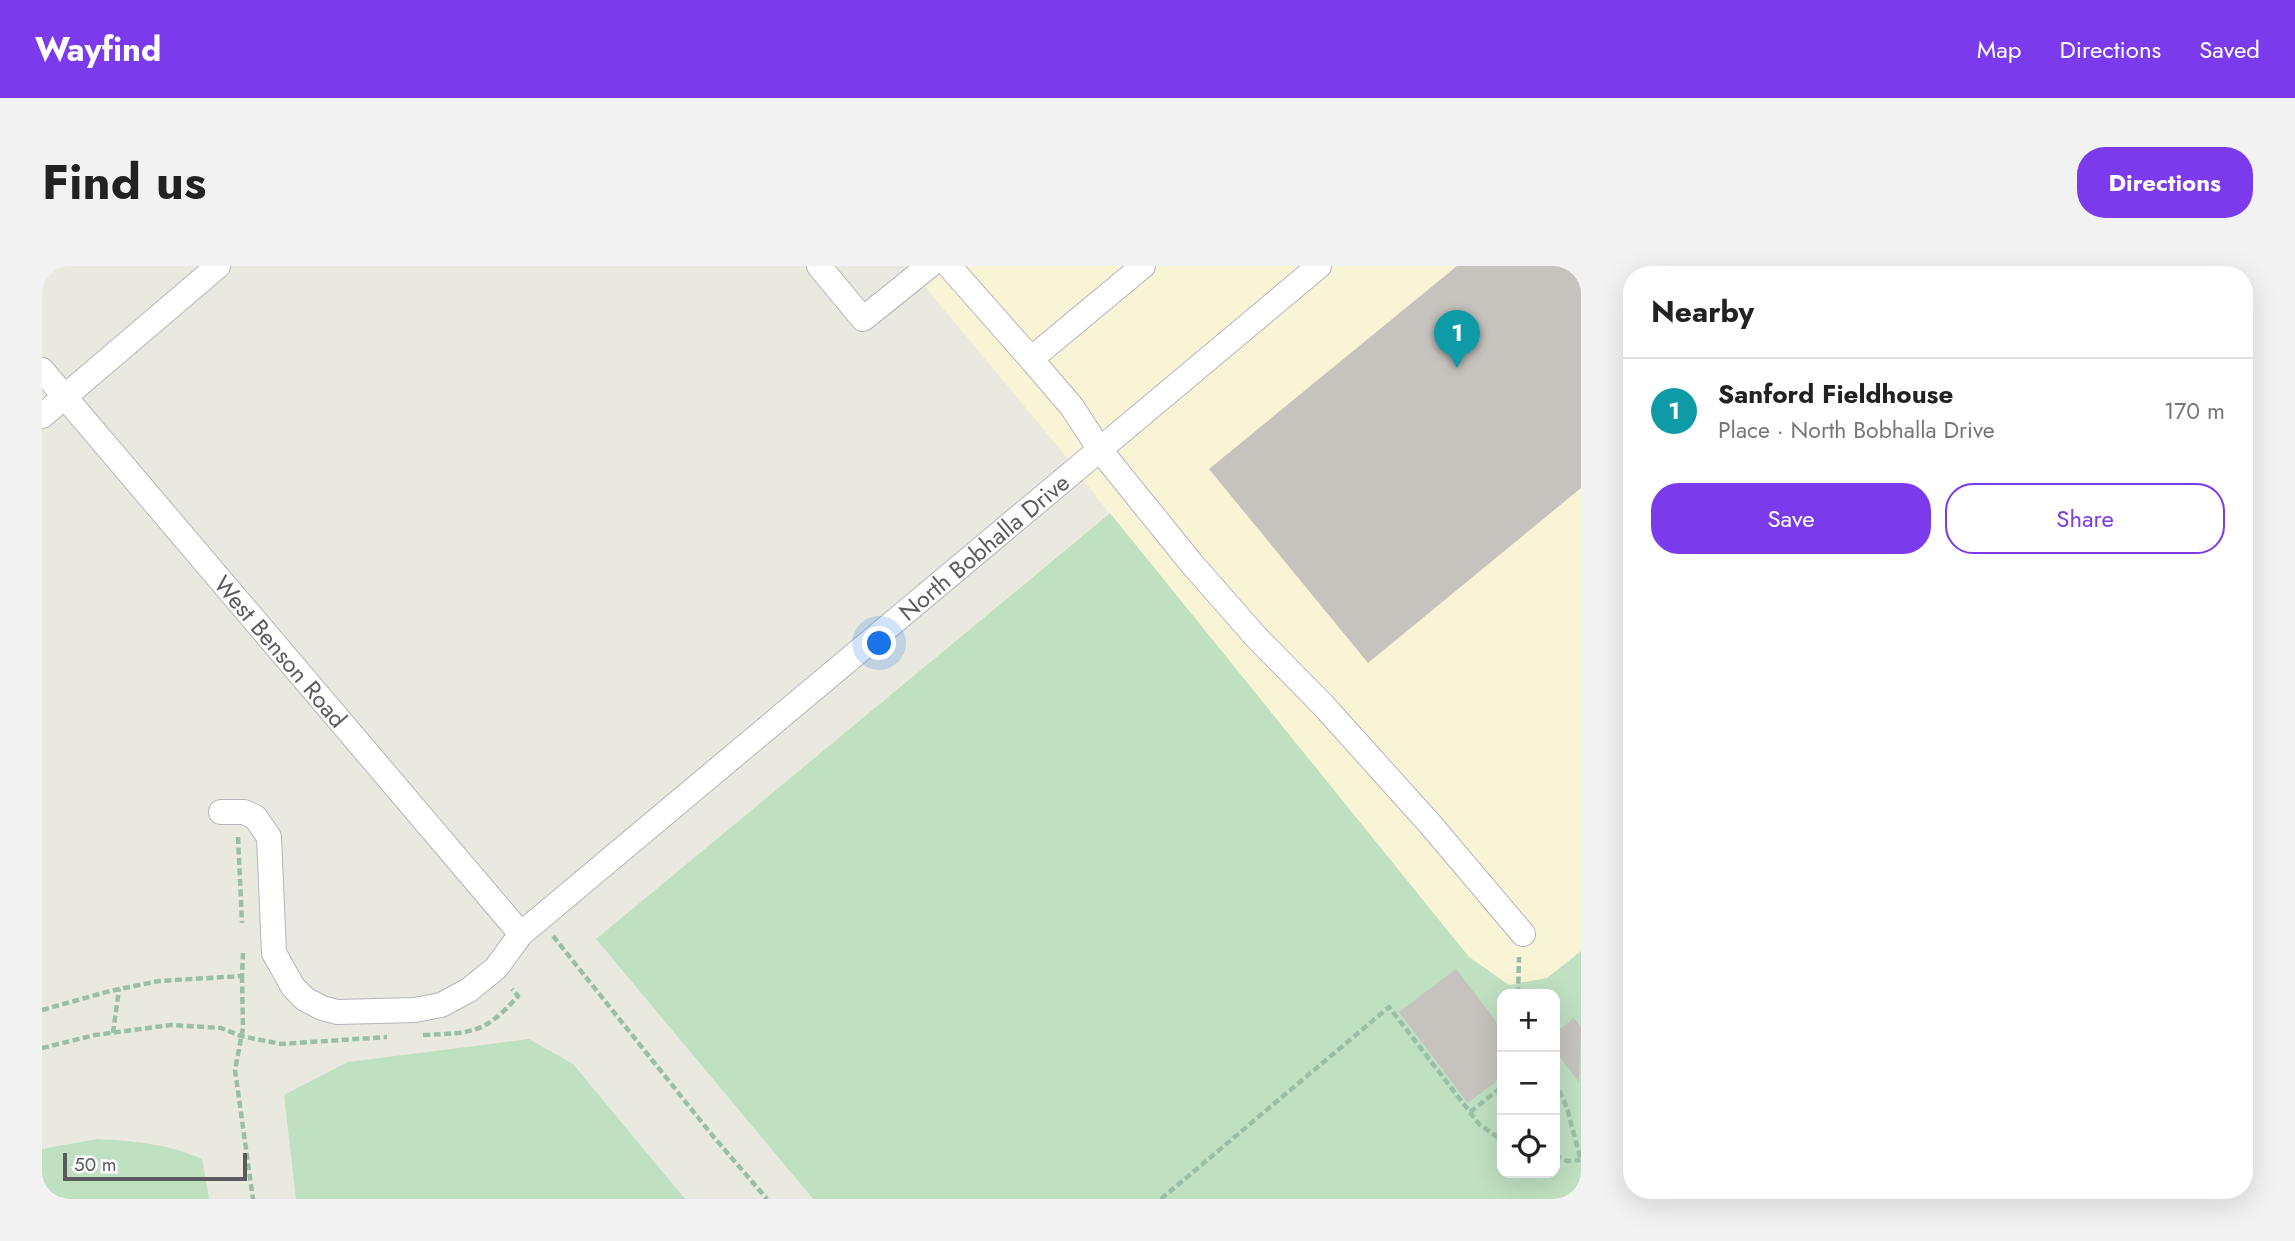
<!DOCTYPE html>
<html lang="en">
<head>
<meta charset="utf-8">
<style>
  :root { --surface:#fff; --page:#f2f2f2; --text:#222; --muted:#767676; --line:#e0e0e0; --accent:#7c3aed }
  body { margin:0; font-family:Jost,sans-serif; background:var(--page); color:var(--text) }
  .controls { position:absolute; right:21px; bottom:21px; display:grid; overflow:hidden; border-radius:14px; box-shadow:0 7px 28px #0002 }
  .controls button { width:63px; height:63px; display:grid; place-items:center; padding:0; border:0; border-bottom:2px solid var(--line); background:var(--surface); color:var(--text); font:35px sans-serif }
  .scale { position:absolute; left:21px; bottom:18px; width:184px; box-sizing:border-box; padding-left:7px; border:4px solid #595b60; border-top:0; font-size:19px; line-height:24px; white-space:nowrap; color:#595b60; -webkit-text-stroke:5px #fff; paint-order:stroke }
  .you { position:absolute; left:838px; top:378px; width:24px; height:24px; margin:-18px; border:5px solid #fff; border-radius:50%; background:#1a73e8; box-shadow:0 0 0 10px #1a73e833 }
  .badge { display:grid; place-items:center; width:46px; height:46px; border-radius:50%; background:var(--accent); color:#fff; font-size:23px; font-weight:700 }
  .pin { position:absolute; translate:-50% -58px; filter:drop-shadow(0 2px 4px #0008) }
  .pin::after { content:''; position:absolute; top:37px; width:24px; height:21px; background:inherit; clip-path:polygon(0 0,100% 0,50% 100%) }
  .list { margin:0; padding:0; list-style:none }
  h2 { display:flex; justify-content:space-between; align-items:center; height:91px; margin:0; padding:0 28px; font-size:30px }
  h2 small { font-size:23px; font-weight:400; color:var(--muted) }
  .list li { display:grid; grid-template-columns:46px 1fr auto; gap:21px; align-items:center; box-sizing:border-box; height:105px; padding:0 28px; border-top:2px solid var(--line) }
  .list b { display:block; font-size:26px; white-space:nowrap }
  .list p { margin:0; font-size:23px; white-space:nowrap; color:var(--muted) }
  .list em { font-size:23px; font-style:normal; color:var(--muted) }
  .actions { display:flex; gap:14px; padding:21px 28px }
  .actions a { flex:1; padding:16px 0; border:2px solid var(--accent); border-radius:28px; text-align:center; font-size:24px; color:var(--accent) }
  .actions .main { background:var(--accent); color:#fff }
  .icon { flex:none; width:38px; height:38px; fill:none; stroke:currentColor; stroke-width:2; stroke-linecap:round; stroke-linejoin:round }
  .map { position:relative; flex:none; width:1539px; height:933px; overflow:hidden; border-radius:28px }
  header { display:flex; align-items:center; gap:42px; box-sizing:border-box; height:98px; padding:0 35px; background:var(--accent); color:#fff }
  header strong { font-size:33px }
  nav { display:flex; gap:38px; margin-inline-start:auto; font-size:24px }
  .intro { display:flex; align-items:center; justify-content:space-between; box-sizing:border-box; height:168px; padding:0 42px }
  h1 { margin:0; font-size:49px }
  .button { padding:18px 32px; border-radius:28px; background:var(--accent); color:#fff; font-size:24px; font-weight:700 }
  main { display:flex; gap:42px; padding:0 42px }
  aside { flex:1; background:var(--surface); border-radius:28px; box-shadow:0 7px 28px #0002 }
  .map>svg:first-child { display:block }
  .commercial { fill:#faf4d6; fill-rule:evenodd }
  .green { fill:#bfe0c1; fill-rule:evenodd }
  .building { fill:#c6c3be }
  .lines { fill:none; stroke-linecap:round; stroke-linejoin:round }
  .minor-casing { stroke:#b3b5ba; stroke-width:26 }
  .path { stroke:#99c0a7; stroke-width:4.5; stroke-dasharray:7 3.5; stroke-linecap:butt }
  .minor { stroke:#fff; stroke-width:24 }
  .labels { text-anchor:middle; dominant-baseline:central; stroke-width:5; stroke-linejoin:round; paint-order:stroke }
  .street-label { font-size:24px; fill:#595b60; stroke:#fff }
</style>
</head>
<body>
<header>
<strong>Wayfind</strong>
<nav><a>Map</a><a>Directions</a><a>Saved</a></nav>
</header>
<div class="intro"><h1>Find us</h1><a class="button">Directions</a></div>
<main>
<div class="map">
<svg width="1539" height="933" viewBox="0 0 1539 933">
  <rect width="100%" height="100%" fill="#eae9e0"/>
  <path class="commercial" d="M866 0H1539V933H771L554 673 1067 247 1022 188ZM1460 728H1513V907H1460Z"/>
  <g class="green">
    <path d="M1068 247 1427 691 1467 719 1505 712 1539 685V933H771L554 673ZM1460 728H1513V907H1460Z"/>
    <path d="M487 773 531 798 643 933H254L242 829 306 796Z"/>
    <path d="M55 873C92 875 126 878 160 893L167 933H0V883Z"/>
  </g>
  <g class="building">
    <path d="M1415 0H1539V222L1326 397 1167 203Z"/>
    <path d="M1414 703 1460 763V811L1426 837 1357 746Z"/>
    <path d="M1532 752 1539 761 1537 816 1513 785V767Z"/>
  </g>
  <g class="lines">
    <g class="minor-casing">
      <g id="minor">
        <path d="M777 0 821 53 887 0"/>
        <path d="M907 0 989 93"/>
        <path d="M1101 0 989 93 1030 141 1058 184 1150 298 1215 372 1281 439 1388 558 1481 668"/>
        <path id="s1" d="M0 104 479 668"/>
        <path d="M0 150 176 0"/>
        <path id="s2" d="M179 546H202L213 551 227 571 232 687 251 721 263 733 280 742 295 746 373 744 399 739 427 724 454 702 479 668 1277 0"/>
      </g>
    </g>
    <g class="path">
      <path d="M196 571 200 657"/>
      <path d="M511 670 670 869 725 933"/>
      <path d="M200 710 201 762 193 804 211 933"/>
      <path d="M1476 728 1477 691"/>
      <path d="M0 744 68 725 117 715 200 710 201 687"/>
      <path d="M71 767 77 723"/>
      <path d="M381 769C429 767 443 768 476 730L470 723"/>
      <path d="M0 782 53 769 129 759 179 762 199 770 239 778 345 771"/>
      <path d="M1513 815 1525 842 1539 895"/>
      <path d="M1428 846 1460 821"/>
      <path d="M1513 889 1525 895 1538 894"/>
      <path d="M1119 933 1347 741 1437 858 1460 874"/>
    </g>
    <use href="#minor" class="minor"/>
  </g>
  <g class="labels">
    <g class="street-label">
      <text stroke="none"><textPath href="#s2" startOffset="1083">North Bobhalla Drive</textPath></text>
      <text stroke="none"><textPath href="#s1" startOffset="369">West Benson Road</textPath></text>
    </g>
  </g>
</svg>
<div class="controls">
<button>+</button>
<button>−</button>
<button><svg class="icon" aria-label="locate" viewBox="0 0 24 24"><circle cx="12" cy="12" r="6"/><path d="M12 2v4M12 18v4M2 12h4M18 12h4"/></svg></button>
</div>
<div class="scale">50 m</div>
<div class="you"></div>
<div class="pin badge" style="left:1415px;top:102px;background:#0f9aa8">1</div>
</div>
<aside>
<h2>Nearby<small></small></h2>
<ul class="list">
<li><span class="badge" style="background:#0f9aa8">1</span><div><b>Sanford Fieldhouse</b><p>Place · North Bobhalla Drive</p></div><em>170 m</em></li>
</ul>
<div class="actions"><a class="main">Save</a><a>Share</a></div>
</aside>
</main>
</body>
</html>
